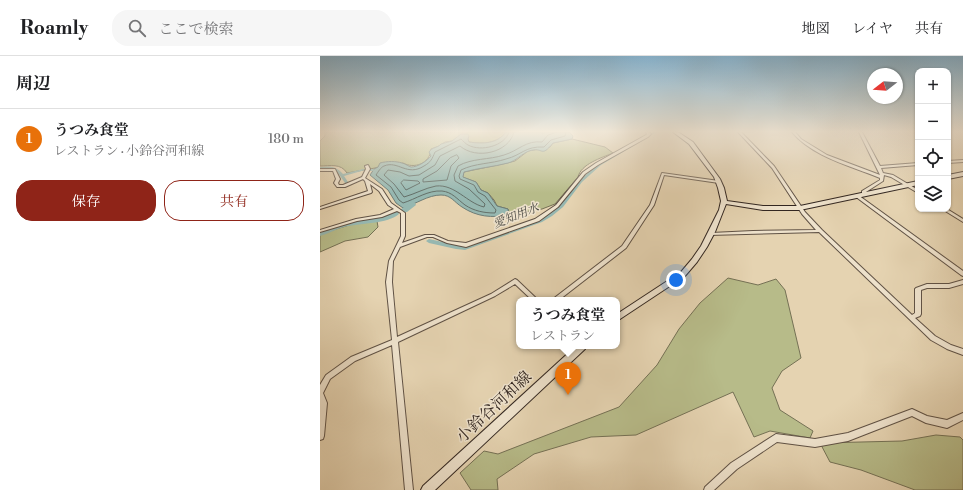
<!DOCTYPE html>
<html lang="ja">
<head>
<meta charset="utf-8">
<style>
  :root { --surface:#fff; --page:#f6f6f6; --text:#202124; --muted:#757577; --line:#e0e0e0; --accent:#8f2418 }
  body { margin:0; font-family:"Libre Bodoni","Noto Serif JP",serif; background:var(--page); color:var(--text) }
  .controls { position:absolute; right:12px; top:12px; display:grid; overflow:hidden; border-radius:8px; box-shadow:0 1px 3px #0004 }
  .controls button { width:36px; height:36px; display:grid; place-items:center; padding:0; border:0; border-bottom:1px solid var(--line); background:var(--surface); color:var(--text); font:20px sans-serif }
  .compass { position:absolute; left:547px; top:12px; width:36px; height:36px; border-radius:50%; background:var(--surface); box-shadow:0 1px 3px #0004; rotate:253deg }
  .you { position:absolute; left:356px; top:224px; width:14px; height:14px; margin:-10px; border:3px solid #fff; border-radius:50%; background:#1a73e8; box-shadow:0 0 0 6px #1a73e833 }
  .badge { display:grid; place-items:center; width:26px; height:26px; border-radius:50%; background:var(--accent); color:#fff; font-size:13px; font-weight:700 }
  .pin { position:absolute; translate:-50% -33px; filter:drop-shadow(0 1px 2px #0008) }
  .pin::after { content:''; position:absolute; top:21px; width:14px; height:12px; background:inherit; clip-path:polygon(0 0,100% 0,50% 100%) }
  .popup { position:absolute; left:196px; top:241px; width:104px; height:52px; box-sizing:border-box; display:grid; place-content:center; border-radius:8px; background:var(--surface); filter:drop-shadow(0 1px 3px #0005); font-size:13px; white-space:nowrap; color:var(--muted) }
  .popup b { font-size:15px; color:var(--text) }
  .popup::after { content:''; position:absolute; left:50%; top:100%; margin-left:-8px; border:8px solid transparent; border-top-color:var(--surface) }
  .list { margin:0; padding:0; list-style:none }
  h2 { display:flex; justify-content:space-between; align-items:center; height:52px; margin:0; padding:0 16px; font-size:17px }
  h2 small { font-size:13px; font-weight:400; color:var(--muted) }
  .list li { display:grid; grid-template-columns:26px 1fr auto; gap:12px; align-items:center; box-sizing:border-box; height:60px; padding:0 16px; border-top:1px solid var(--line) }
  .list b { display:block; font-size:15px; white-space:nowrap }
  .list p { margin:0; font-size:13px; white-space:nowrap; color:var(--muted) }
  .list em { font-size:13px; font-style:normal; color:var(--muted) }
  .actions { display:flex; gap:8px; padding:12px 16px }
  .actions a { flex:1; padding:9px 0; border:1px solid var(--accent); border-radius:16px; text-align:center; font-size:14px; color:var(--accent) }
  .actions .main { background:var(--accent); color:#fff }
  .icon { flex:none; width:22px; height:22px; fill:none; stroke:currentColor; stroke-width:2; stroke-linecap:round; stroke-linejoin:round }
  .map { position:relative; flex:none; width:643px; height:434px; overflow:hidden }
  header { display:flex; align-items:center; gap:24px; box-sizing:border-box; height:56px; padding:0 20px; background:var(--surface); border-bottom:1px solid var(--line) }
  header strong { font-size:19px }
  nav { display:flex; gap:22px; margin-inline-start:auto; font-size:14px }
  .search { width:280px; height:36px; background:var(--page); display:flex; align-items:center; gap:10px; box-sizing:border-box; padding:0 14px; border-radius:16px; color:var(--muted); font-size:15px }
  main { display:flex }
  aside { flex:1; background:var(--surface) }
  .map>svg:first-child { display:block }
  .green { fill:#b7bb89; stroke:#757155 }
  .water { fill:#96b7b0; stroke:#6e7d77 }
  .lines { fill:none; stroke-linecap:round; stroke-linejoin:round }
  .shore { stroke:#646f68; stroke-width:1 }
  .canal { fill:#96b7b0; fill-rule:evenodd }
  .river { fill:#96b7b0; fill-rule:evenodd }
  .street-casing { stroke:#605245; stroke-width:2 }
  .secondary-casing { stroke:#332721; stroke-width:2 }
  .street { fill:#eee2cc; fill-rule:evenodd }
  .secondary { fill:#eee2cc; fill-rule:evenodd }
  .labels { text-anchor:middle; dominant-baseline:central; stroke-width:3; stroke-linejoin:round; paint-order:stroke }
  .far-water-label { font-size:12px; font-style:italic; fill:#4c4b45; stroke:#eee2cc }
  .near-street-label { font-size:16px; fill:#332721; stroke:#eee2cc }
</style>
</head>
<body>
<header>
<strong>Roamly</strong>
<div class="search"><svg class="icon" aria-label="search" viewBox="0 0 24 24"><circle cx="10" cy="10" r="6"/><path d="M15 15l6 6"/></svg>ここで検索</div>
<nav><a>地図</a><a>レイヤ</a><a>共有</a></nav>
</header>
<main>
<aside>
<h2>周辺<small></small></h2>
<ul class="list">
<li><span class="badge" style="background:#e8710a">1</span><div><b>うつみ食堂</b><p>レストラン · 小鈴谷河和線</p></div><em>180 m</em></li>
</ul>
<div class="actions"><a class="main">保存</a><a>共有</a></div>
</aside>
<div class="map">
<svg width="643" height="434" viewBox="0 0 643 434">
  <rect width="100%" height="100%" fill="#e5d3b1"/>
  <filter id="stains"><feTurbulence type="fractalNoise" baseFrequency=".005" numOctaves="4"/><feColorMatrix values="0 0 0 0 .2 0 0 0 0 .09 0 0 0 0 .02 0 0 0 .5 -.17"/></filter>
  <radialGradient id="worn" r=".72"><stop offset=".6" stop-color="#630" stop-opacity="0"/><stop offset="1" stop-color="#630" stop-opacity=".3"/></radialGradient>
  <g class="green">
    <path d="M5 76H186C177 88 163 88 149 86L147 83 125 86 119 90 111 93C110 108 94 113 83 107L27 117C21 107 10 110 0 110V85L5 80Z"/>
    <path d="M252 83 285 91 293 97C281 102 261 108 258 121L235 148 222 153 189 159 188 153 177 150 174 144 168 137 161 134 156 126 142 121 144 116 187 107 195 105 208 95 230 91 233 87Z"/>
    <path d="M57 165 58 171 48 181 25 185 0 196V178L39 166Z"/>
    <path d="M408 222 438 229 456 223 465 234 481 302 462 315 452 332 460 354 493 375 490 382 450 375 434 381 413 336 316 379 271 381 214 398 177 423 178 434H151L140 417 164 395 178 398 299 351 337 309 359 273 380 247Z"/>
    <path d="M616 379 640 381 643 384V434H595L541 414 510 406 500 387 582 385Z"/>
  </g>
  <path class="water" d="M186 76H223L222 78 226 76H249L253 80 252 83 233 87C220 103 224 90 209 95 201 98 196 105 188 107 173 111 158 112 144 116L143 121 156 126 161 134 168 137 177 150 188 153 189 159C172 162 157 161 142 151 134 146 131 139 121 139 108 139 96 148 83 152L76 147 68 134 50 119 54 113 58 111 60 107C67 105 76 105 82 107 86 108 88 110 91 111 98 111 107 105 111 100L109 96C112 91 118 92 121 88L132 85 141 78H148L149 80 148 83 149 86C163 88 177 88 186 76Z"/>
  <g class="lines">
    <g class="shore">
      <path d="M189 76C185 90 161 96 148 89 146 88 143 85 141 83L115 96C112 103 111 106 104 110 87 121 78 104 64 110 61 111 58 116 56 119L71 131 79 144 83 147C96 143 108 134 122 135 132 136 137 143 145 149 154 155 164 157 175 157L176 154 165 140 158 136 154 129 140 123 139 120 141 114C155 107 171 108 186 103 202 99 205 90 224 91L231 84 245 80 246 76"/>
      <path d="M194 76C189 97 156 104 140 90L120 100 115 109 99 119 89 120 80 116 68 114 64 119 74 128 84 141C95 138 105 132 116 130 135 128 147 147 164 151L165 148 149 133 135 125 134 119 138 110C152 102 169 104 184 99 198 95 206 84 222 86L228 79 237 76"/>
      <path d="M137 99 139 102 131 110 127 124 103 126V123L117 115 130 102Z"/>
      <path d="M84 124 98 125 100 127 86 134 81 127Z"/>
    </g>
    <g class="canal">
      <path d="M333 76H337L281 109 262 126 243 151 232 160 222 166 145 194 136 193 109 187 106 185 109 183 136 189 145 190 218 164 228 158 239 149 260 124 279 107Z"/>
      <path d="M0 111C9 110 16 110 23 118L43 113 45 114 24 120 28 126 26 127H25C17 115 15 112 0 113Z"/>
      <path d="M50 113H53L55 114 53 115H50Z"/>
    </g>
    <g class="river">
      <path d="M89 147H95L96 149 87 156H81L80 154Z"/>
      <path d="M75 155 78 156 79 158C68 168 39 167 24 171 16 173 8 178 0 180V174C24 165 50 162 75 155Z"/>
    </g>
    <g class="street-casing">
      <g id="street">
        <path d="M326 76H329L331 78 328 81 278 109 265 118 238 151 219 165 146 191 127 187 113 181H107L80 191 73 205 72 226 77 281 171 238 195 223 197 224 218 244H212L195 228 175 240 78 286 93 434H85L72 289 35 305 10 323 3 337 7 347 4 380 3 383 0 384V329L6 319 31 301 72 284 66 226 69 205 81 180V157L77 155 62 161 37 165 0 176V174L36 163 60 159 74 153 68 149 59 135 50 128 52 136 51 137 0 153V151L48 135 45 125 43 123 25 131H17L14 127 16 123 13 115H0V113H15L20 123 18 127 19 129H23L42 121 46 113 45 110 48 109 50 113 45 122 62 133 71 147 85 157V180L82 187 105 179H114L128 185 146 187 215 163 236 149 263 116 276 107 326 79 327 78Z"/>
        <path d="M418 76H421L454 110 485 156 502 174 592 259 595 257V233L596 232 607 228H629L643 224V228L629 232H607L601 234V258L600 260 595 262 615 280 631 289 643 293V299L627 293 611 284 499 176 389 179V177H391L433 175 496 174 482 158 452 112Z"/>
        <path d="M472 76H475L481 83 507 99 560 119 539 76H542L560 110 598 107V109L561 112 563 117 573 119 598 134V137L571 121 564 119 563 125 546 136 549 138 547 139 542 137V135L560 124V122C531 110 493 101 472 76Z"/>
        <path d="M643 104V106L628 107V105Z"/>
        <path d="M342 117 399 125 401 126 399 127 344 119 334 149 306 192 239 244H232L233 243 302 190 330 149Z"/>
        <path d="M536 139H538L643 215V220L641 219 536 141Z"/>
        <path d="M622 153H627L643 163V166Z"/>
        <path d="M592 353 607 360 627 364 643 357V364L627 372 606 367 592 360 528 385 495 391 457 386 417 413 394 434H384L385 431 411 407 456 378 495 383 528 377Z"/>
      </g>
    </g>
    <g class="secondary-casing">
      <g id="secondary">
        <path d="M353 76H358L373 86 400 123 404 132 407 145 443 150H480L598 125V129L480 154H443L406 148 395 176 387 191 377 206 365 220 297 265V258L361 216 372 203 381 190 399 154 401 145 398 132 394 121 369 88Z"/>
        <path d="M643 116V120L628 123V119Z"/>
        <path d="M256 290H266L265 293 115 434H101L103 430Z"/>
      </g>
    </g>
    <use href="#street" class="street"/>
    <use href="#secondary" class="secondary"/>
  </g>
  <linearGradient id="sky" x2="0" y2="1"><stop stop-color="#87b5d2"/><stop offset="0.55" stop-color="#f3ebdc"/><stop offset="1" stop-color="#f3ebdc" stop-opacity="0"/></linearGradient>
  <rect width="643" height="137" fill="url(#sky)"/>
  <g class="labels">
    <g class="far-water-label">
      <text transform="translate(196 160) rotate(-22)">愛知用水</text>
    </g>
    <g class="near-street-label">
      <text transform="translate(174 351) rotate(-43)">小鈴谷河和線</text>
    </g>
  </g>
  <rect width="100%" height="100%" filter="url(#stains)"/>
  <rect width="100%" height="100%" fill="url(#worn)"/>
</svg>
<div class="controls">
<button>+</button>
<button>−</button>
<button><svg class="icon" aria-label="locate" viewBox="0 0 24 24"><circle cx="12" cy="12" r="6"/><path d="M12 2v4M12 18v4M2 12h4M18 12h4"/></svg></button>
<button><svg class="icon" aria-label="layers" viewBox="0 0 24 24"><path d="M12 4l9 5-9 5-9-5zM3 14l9 5 9-5"/></svg></button>
</div>
<svg class="compass" viewBox="-18 -18 36 36"><path d="M0-13l5 13h-10z" fill="#e53935"/><path d="M0 13l5-13h-10z" fill="#757577"/></svg>
<div class="you"></div>
<div class="pin badge" style="left:248px;top:339px;background:#e8710a">1</div>
<div class="popup"><b>うつみ食堂</b>レストラン</div>
</div>
</main>
</body>
</html>
